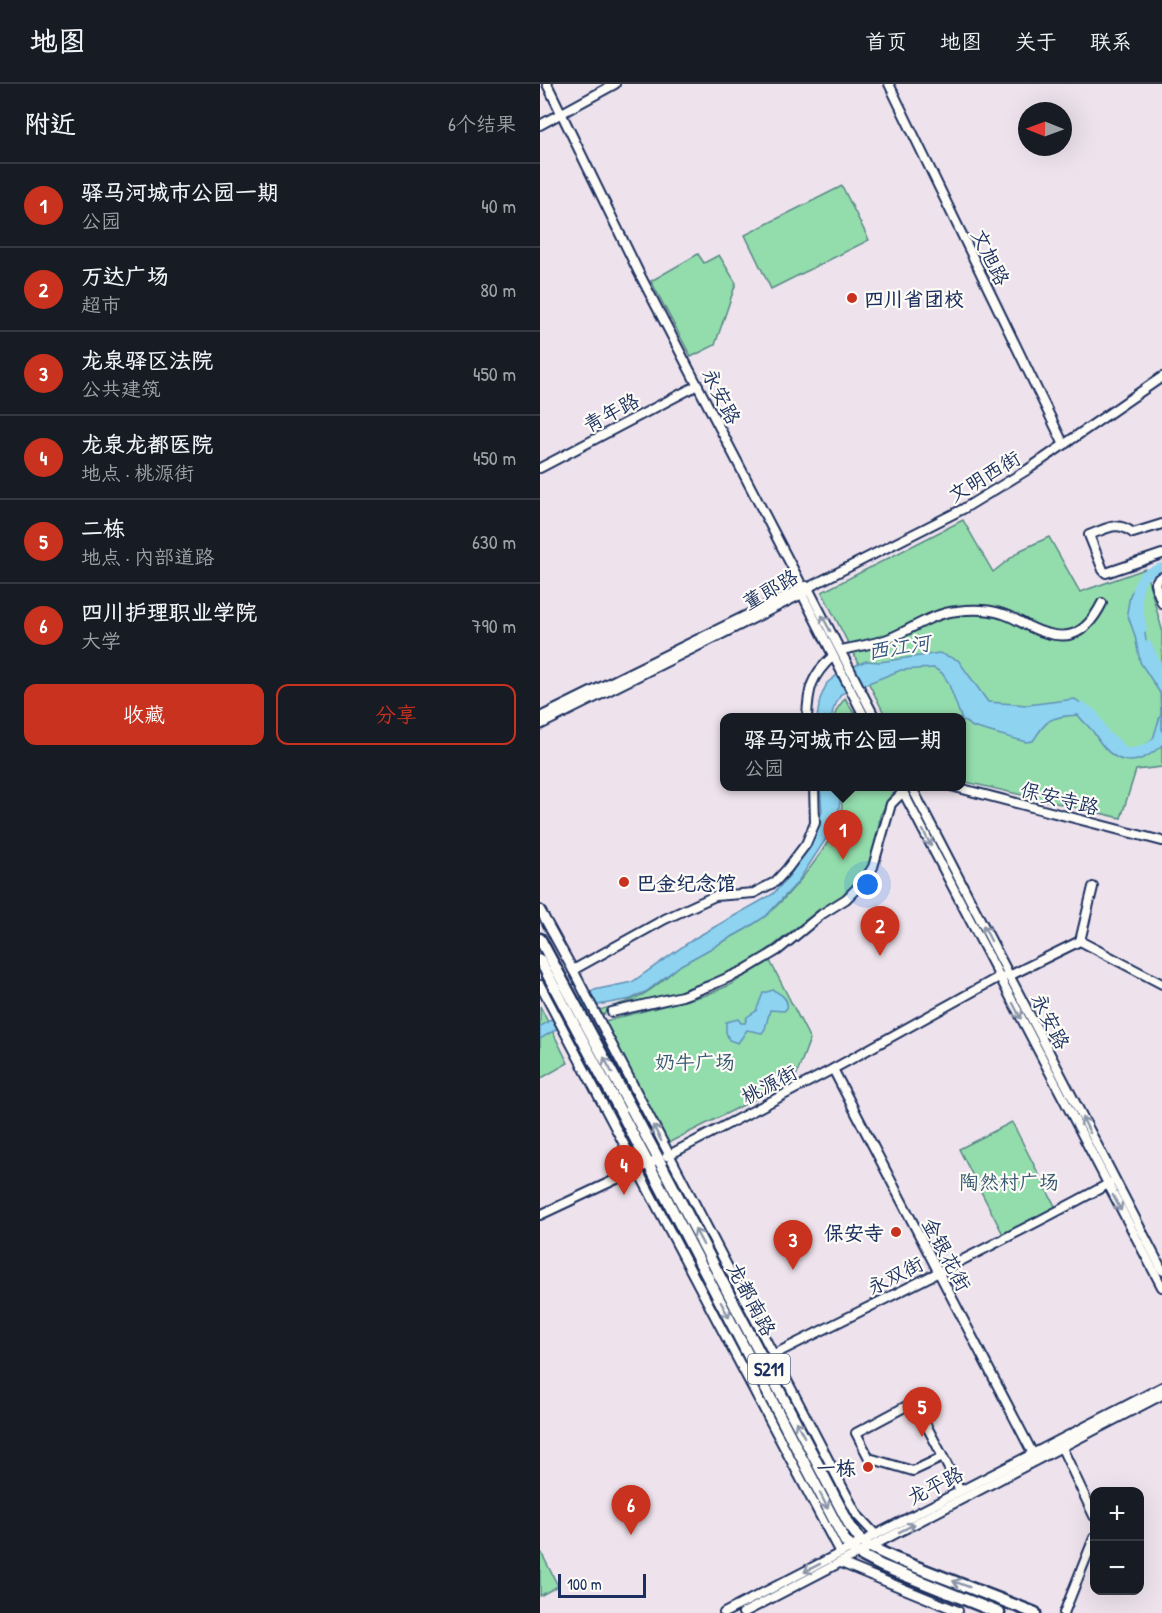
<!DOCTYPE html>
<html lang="zh">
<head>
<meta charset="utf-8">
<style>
  :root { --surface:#171b24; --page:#20242c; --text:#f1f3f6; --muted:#9ea1a6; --line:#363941; --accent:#c8321e }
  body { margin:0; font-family:"Patrick Hand","LXGW WenKai TC",sans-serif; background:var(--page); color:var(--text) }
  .controls { position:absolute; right:18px; bottom:18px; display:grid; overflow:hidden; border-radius:12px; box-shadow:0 6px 24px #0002 }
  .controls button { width:54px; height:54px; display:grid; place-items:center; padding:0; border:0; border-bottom:2px solid var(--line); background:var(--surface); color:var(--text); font:30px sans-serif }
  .compass { position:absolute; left:478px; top:18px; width:54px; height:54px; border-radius:50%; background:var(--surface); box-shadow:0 6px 24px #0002; rotate:271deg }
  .scale { position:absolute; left:18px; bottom:15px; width:88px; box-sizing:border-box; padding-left:6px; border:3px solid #1b2f5e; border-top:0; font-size:16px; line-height:21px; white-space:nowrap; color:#1b2f5e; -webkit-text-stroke:4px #fdfcf7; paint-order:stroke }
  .you { position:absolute; left:328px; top:801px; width:21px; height:21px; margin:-15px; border:4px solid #fff; border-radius:50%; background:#1a73e8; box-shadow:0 0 0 9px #1a73e833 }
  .badge { display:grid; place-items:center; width:39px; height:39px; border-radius:50%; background:var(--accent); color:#fff; font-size:20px; font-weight:700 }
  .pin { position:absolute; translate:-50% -50px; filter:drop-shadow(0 2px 3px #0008) }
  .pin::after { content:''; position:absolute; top:32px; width:21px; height:18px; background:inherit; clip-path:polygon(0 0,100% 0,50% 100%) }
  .popup { position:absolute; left:180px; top:629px; width:246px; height:78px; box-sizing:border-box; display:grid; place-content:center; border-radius:12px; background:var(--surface); filter:drop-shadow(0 2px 4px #0005); font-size:20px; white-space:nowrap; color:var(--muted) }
  .popup b { font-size:22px; color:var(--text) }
  .popup::after { content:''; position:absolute; left:50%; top:100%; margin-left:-12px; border:12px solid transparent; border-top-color:var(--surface) }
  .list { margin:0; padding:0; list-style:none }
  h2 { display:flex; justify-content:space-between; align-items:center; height:78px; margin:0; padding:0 24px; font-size:26px }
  h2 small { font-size:20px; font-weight:400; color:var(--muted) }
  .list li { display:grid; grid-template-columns:39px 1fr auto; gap:18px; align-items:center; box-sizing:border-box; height:84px; padding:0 24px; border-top:2px solid var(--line) }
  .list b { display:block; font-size:22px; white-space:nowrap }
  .list p { margin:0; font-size:20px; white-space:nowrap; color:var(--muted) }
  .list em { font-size:20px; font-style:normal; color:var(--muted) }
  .actions { display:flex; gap:12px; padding:18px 24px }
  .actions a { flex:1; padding:14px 0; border:2px solid var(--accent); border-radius:12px; text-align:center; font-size:21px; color:var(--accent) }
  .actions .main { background:var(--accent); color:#fff }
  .map { position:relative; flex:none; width:622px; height:1529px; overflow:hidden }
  header { display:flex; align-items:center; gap:36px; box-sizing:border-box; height:84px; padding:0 30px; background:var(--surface); border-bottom:2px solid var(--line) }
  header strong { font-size:28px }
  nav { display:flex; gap:33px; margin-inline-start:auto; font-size:21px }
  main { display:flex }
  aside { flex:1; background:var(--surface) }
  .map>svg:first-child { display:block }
  .green { fill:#93dcac; stroke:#578685; stroke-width:1.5 }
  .water { fill:#8ed3f0; stroke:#6091b6; stroke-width:1.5 }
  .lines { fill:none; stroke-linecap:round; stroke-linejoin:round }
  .river { stroke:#8ed3f0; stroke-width:10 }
  .minor-casing { stroke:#1b2f5e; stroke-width:12 }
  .major-casing { stroke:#1b2f5e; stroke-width:15 }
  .minor { stroke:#fdfcf7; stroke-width:8 }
  .major { stroke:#fdfcf7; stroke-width:10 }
  .oneway { stroke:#8c96aa }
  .poi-dot { fill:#c8321e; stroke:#fdfcf7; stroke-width:2 }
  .labels { text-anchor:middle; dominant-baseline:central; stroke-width:4.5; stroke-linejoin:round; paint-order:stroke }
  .shield { fill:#fdfcf7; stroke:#5f6c8c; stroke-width:1.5 }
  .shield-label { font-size:18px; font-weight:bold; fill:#1b2f5e }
  .street-label { font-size:20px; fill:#1b2f5e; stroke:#fdfcf7 }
  .poi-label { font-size:20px; font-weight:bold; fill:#1b2f5e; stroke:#fdfcf7; text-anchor:start }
  .park-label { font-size:20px; fill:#395a72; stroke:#fdfcf7 }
  .water-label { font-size:21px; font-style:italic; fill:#385882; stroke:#fdfcf7 }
</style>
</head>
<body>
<header>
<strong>地图</strong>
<nav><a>首页</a><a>地图</a><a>关于</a><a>联系</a></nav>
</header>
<main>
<aside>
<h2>附近<small>6个结果</small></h2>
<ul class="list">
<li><span class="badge">1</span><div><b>驿马河城市公园一期</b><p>公园</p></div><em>40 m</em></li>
<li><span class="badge">2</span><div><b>万达广场</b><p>超市</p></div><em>80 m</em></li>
<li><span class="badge">3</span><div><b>龙泉驿区法院</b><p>公共建筑</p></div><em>450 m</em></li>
<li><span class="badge">4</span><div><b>龙泉龙都医院</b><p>地点 · 桃源街</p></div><em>450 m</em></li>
<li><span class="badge">5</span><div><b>二栋</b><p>地点 · 内部道路</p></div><em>630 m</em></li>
<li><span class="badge">6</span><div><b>四川护理职业学院</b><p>大学</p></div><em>790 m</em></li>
</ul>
<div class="actions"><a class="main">收藏</a><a>分享</a></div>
</aside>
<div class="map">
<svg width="622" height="1529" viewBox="0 0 622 1529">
  <rect width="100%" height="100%" fill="#eee3ed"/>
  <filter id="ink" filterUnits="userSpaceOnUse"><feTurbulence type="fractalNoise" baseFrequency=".0167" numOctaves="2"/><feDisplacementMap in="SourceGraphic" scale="12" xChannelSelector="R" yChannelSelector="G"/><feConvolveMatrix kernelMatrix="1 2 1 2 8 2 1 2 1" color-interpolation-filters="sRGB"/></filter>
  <g filter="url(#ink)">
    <g class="green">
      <path d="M302 102 329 156 231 205 205 151Z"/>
      <path d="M158 170 164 179 179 171 196 199 175 261 151 273 111 197Z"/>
      <path d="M423 436 453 488 481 466 509 453 540 508 605 485 622 545V683L596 686 581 734 422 697V634L346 633 282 508Z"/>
      <path d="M305 614 316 633H294L297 625Z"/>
      <path d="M298 703H352V709L340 732 337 755 330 780 306 811 266 836 211 879 174 897 115 916 80 923 62 931 59 926C76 921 95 917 110 906 121 899 131 888 142 880 169 863 200 852 225 832 250 812 293 760 301 729 303 720 301 711 298 703Z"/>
      <path d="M229 875 270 955 255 995 128 1059 65 937 166 911 192 900Z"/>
      <path d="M0 922 28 979 0 995Z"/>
      <path d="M472 1038 518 1128 466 1156 419 1065Z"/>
      <path d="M0 1466 18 1502 0 1512Z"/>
    </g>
    <g class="water">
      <path d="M596 501 595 527 603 538 607 562 622 598V661C594 687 572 680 554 649 550 643 542 637 538 631 510 633 508 634 493 657L486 658 433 643 422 636 408 598 402 589 394 584 361 586 301 610 293 626 292 633 277 634 280 615 287 599 302 587 326 577 340 578 399 569 418 576 448 618 487 621 535 615 550 626 561 647 590 671 601 665 613 655 621 629 620 609 600 578 595 552 587 529 590 511Z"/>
      <path d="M280 703H296L300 717 297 738 257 799 226 832 206 845 141 881 107 907 91 915 58 921 0 955V943L54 906 92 898 155 854 233 810 250 791 270 759 282 727Z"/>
      <path d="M233 906C241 910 249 915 247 924L244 927 230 926 225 945 222 949 207 946 198 959 189 956 186 948V938L198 935 201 939H205L207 933 216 927 223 909Z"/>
    </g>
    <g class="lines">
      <g class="river">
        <path d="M602 544C598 528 592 506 604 492 608 488 617 486 622 484"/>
        <path d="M607 562 622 593"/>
        <path d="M542 623 553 631 566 653 573 657 584 669C599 670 612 664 622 653"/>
      </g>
      <g class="minor-casing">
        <g id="minor">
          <path d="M7 0 99 189 262 502 269 506 335 634"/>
          <path d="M349 0 524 361"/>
          <path d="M0 41 75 0"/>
          <path d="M0 384 158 301"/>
          <path d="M622 440 593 449C576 436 567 445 549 451L563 486 566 489 622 470"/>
          <path d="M622 493 618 495 615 500 622 519"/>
          <path d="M262 506V510L325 634"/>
          <path d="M301 566C317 563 334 560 350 554 372 545 393 529 417 527 433 525 448 525 463 530 471 532 480 538 488 542 523 559 544 555 562 519"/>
          <path d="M0 633 266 502"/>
          <path d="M267 634C268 605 271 592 293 572"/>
          <path d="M0 641 262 510 273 501 423 425 487 386 622 293"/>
          <path d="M360 702 622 1203"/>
          <path d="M371 702 622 1186"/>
          <path d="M411 702 622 757"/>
          <path d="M0 826 33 886 317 1431 335 1450"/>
          <path d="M540 857 553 803"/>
          <path d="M33 886 125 835 175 812 214 809 235 798 247 785 266 760 275 739 274 702"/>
          <path d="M0 901 300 1469"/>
          <path d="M72 928 142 912 169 902 203 887 238 866 282 830 306 815 324 797 333 783 351 720 363 708"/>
          <path d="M293 985 493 1370"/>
          <path d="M127 1072 293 985 459 893 469 892 540 857 622 900"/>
          <path d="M0 1131 113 1078"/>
          <path d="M231 1272C344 1215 459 1160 570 1099"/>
          <path d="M521 1362 554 1432"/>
          <path d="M403 1373 374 1318 316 1349 329 1374 373 1387 403 1373 420 1407"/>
          <path d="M301 1479 418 1527"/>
          <path d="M184 1529 622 1303"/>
          <path d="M203 1529 622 1311"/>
          <path d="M524 1529 554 1454"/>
        </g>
      </g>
      <g class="major-casing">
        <g id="major">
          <path d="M0 855 119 1076 310 1442 321 1457 330 1463 356 1475 495 1529"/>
          <path d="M0 876 108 1079 305 1457 317 1469 342 1482 459 1529"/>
        </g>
      </g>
      <use href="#minor" class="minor"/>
      <use href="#major" class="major"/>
    </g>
    <defs><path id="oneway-shaft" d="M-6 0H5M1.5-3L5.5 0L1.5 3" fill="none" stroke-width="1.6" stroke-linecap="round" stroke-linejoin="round" transform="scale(1.5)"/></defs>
    <g class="oneway">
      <use href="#oneway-shaft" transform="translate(286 539) rotate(-118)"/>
      <use href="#oneway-shaft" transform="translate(387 754) rotate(63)"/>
      <use href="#oneway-shaft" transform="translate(447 849) rotate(-117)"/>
      <use href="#oneway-shaft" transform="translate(477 927) rotate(63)"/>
      <use href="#oneway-shaft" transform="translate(68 981) rotate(-118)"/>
      <use href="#oneway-shaft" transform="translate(546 1041) rotate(-117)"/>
      <use href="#oneway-shaft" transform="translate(117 1049) rotate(-118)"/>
      <use href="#oneway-shaft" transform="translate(577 1119) rotate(62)"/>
      <use href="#oneway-shaft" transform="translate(159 1153) rotate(-118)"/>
      <use href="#oneway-shaft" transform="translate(185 1226) rotate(62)"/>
      <use href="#oneway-shaft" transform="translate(260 1345) rotate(-118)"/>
      <use href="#oneway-shaft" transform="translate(284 1417) rotate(63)"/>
      <use href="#oneway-shaft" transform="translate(367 1444) rotate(-27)"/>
      <use href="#oneway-shaft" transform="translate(272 1484) rotate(153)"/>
      <use href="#oneway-shaft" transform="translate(421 1500) rotate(-159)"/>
    </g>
  </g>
  <g class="poi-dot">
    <circle cx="312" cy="214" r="6"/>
    <circle cx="84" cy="798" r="6"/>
    <circle cx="356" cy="1148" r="6"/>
    <circle cx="328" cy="1383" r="6"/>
  </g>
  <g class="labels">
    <rect class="shield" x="208" y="1270" width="42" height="30" rx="4.5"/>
    <g class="shield-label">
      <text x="229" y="1285">S211</text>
    </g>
    <g class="street-label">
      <text transform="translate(451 173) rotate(64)">文旭路</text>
      <text transform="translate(182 312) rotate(63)">永安路</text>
      <text transform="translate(71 328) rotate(-28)">青年路</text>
      <text transform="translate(444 392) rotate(-31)">文明西街</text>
      <text transform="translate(230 505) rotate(-30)">董郞路</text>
      <text transform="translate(520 714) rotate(14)">保安寺路</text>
      <text transform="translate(511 937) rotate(63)">永安路</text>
      <text transform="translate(229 1000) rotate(-28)">桃源街</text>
      <text transform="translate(407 1170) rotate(62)">金银花街</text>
      <text transform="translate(355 1191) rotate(-27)">永双街</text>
      <text transform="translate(212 1215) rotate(62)">龙都南路</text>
      <text transform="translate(395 1401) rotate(-27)">龙平路</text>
    </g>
    <g class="poi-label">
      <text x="324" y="214">四川省团校</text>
      <text x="96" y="798">巴金纪念馆</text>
      <text x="344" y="1148" text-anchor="end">保安寺</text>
      <text x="316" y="1383" text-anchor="end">一栋</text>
    </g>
    <g class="park-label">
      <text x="155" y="977">奶牛广场</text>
      <text x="469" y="1097">陶然村广场</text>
    </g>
    <g class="water-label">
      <text transform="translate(359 563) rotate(-9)">西江河</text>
    </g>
  </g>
</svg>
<div class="controls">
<button>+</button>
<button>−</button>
</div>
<svg class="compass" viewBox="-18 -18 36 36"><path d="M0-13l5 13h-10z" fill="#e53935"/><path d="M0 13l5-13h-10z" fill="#9ea1a6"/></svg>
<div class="scale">100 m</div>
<div class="you"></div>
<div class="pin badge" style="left:303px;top:776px">1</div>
<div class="popup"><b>驿马河城市公园一期</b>公园</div>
<div class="pin badge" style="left:340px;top:872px">2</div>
<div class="pin badge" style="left:253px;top:1186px">3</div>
<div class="pin badge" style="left:84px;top:1111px">4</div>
<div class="pin badge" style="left:382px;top:1353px">5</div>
<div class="pin badge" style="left:91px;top:1451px">6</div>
</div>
</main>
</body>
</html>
